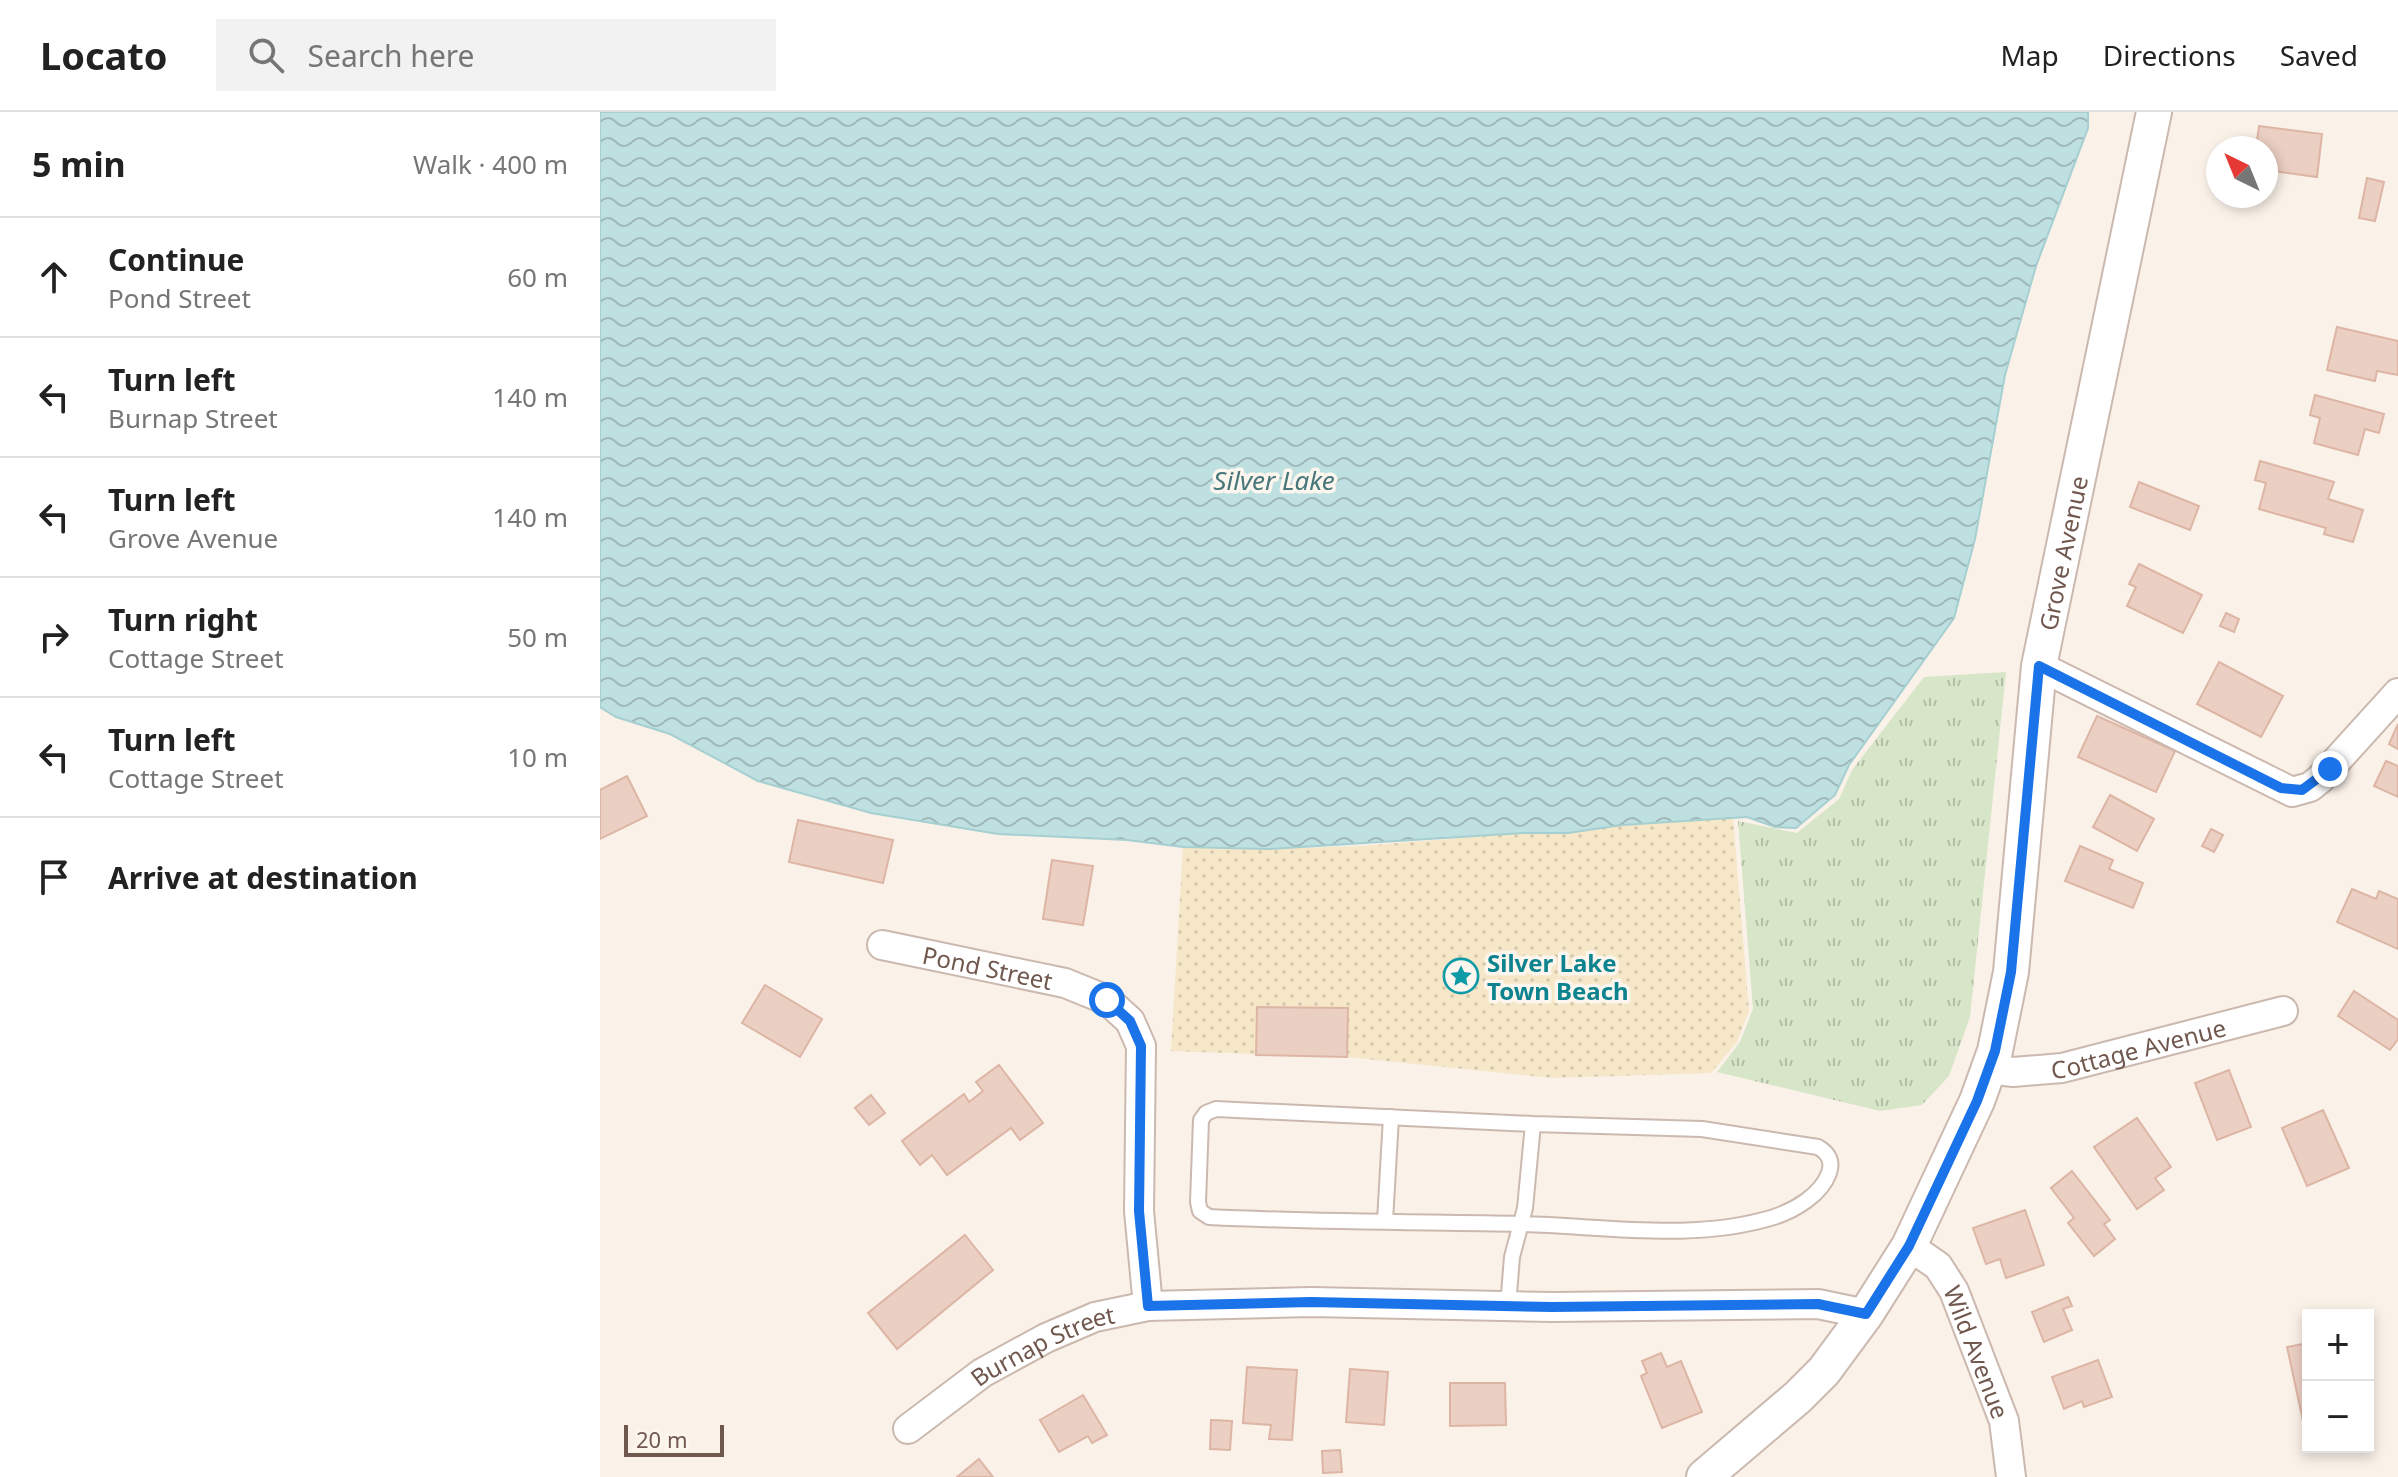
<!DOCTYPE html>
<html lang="en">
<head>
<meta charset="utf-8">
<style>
  :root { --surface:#fff; --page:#f2f2f2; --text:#222; --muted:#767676; --line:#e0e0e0 }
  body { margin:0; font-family:"Noto Sans",sans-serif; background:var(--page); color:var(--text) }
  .controls { position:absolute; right:24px; bottom:24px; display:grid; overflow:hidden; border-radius:0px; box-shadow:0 4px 12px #0003 }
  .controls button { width:72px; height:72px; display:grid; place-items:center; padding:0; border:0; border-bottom:2px solid var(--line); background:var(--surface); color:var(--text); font:40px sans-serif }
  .compass { position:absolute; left:1606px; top:24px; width:72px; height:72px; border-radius:50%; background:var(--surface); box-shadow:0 4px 12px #0003; rotate:317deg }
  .scale { position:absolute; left:24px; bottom:20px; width:100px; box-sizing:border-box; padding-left:8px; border:4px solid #71584f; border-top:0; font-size:22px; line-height:28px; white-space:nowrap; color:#71584f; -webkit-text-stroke:6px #fdf6ee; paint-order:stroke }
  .stop { position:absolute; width:24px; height:24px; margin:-18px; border:6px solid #1a73e8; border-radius:50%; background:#fff }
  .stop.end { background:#1a73e8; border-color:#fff; box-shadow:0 2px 8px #0008 }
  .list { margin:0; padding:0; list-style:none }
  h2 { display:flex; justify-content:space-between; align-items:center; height:104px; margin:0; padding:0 32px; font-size:34px }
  h2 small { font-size:26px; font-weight:400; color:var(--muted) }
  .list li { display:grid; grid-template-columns:52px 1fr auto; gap:24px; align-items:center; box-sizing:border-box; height:120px; padding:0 32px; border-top:2px solid var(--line) }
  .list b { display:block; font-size:30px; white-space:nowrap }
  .list p { margin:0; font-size:26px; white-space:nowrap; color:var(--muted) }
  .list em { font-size:26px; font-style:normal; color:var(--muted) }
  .icon { flex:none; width:44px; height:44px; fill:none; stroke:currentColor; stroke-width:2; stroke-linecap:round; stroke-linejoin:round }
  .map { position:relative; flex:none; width:1798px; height:1365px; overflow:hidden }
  header { display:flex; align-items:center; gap:48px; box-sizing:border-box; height:112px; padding:0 40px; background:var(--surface); border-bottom:2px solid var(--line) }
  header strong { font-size:38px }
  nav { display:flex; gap:44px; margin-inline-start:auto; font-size:28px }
  .search { width:560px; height:72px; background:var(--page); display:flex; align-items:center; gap:20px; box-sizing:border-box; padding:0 28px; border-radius:0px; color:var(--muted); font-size:30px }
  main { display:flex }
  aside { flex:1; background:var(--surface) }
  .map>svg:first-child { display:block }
  .grass { fill:url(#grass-tufts) }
  .sand { fill:url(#sand-dots) }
  .water { fill:url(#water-waves); stroke:#a6cfd2; stroke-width:2 }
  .building { fill:#eccfc3; stroke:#ddb5a5; stroke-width:2 }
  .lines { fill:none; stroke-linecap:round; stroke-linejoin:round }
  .service-casing { stroke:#cbb9af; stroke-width:18 }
  .minor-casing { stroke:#cbb9af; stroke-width:32 }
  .tertiary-casing { stroke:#cbb9af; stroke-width:38 }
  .service { stroke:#fff; stroke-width:14 }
  .minor { stroke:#fff; stroke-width:28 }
  .tertiary { stroke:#fff; stroke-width:34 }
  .route { stroke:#1a73e8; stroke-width:10 }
  .labels { text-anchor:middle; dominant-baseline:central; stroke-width:7; stroke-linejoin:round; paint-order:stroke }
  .street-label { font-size:24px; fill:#71584f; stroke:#fdf6ee }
  .culture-label { font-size:24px; font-weight:bold; fill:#0d838f; stroke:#fdf6ee; text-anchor:start }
  .water-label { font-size:26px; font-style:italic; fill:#47777b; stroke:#fdf6ee }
</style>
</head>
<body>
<header>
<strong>Locato</strong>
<div class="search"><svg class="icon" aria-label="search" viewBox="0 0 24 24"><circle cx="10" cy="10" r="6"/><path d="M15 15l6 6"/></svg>Search here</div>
<nav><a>Map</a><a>Directions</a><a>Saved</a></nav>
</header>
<main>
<aside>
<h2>5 min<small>Walk · 400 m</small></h2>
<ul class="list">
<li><svg class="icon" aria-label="ahead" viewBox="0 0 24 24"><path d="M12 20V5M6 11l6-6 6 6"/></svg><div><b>Continue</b><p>Pond Street</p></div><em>60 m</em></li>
<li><svg class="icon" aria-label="left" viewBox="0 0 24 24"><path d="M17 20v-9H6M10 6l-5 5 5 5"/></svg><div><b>Turn left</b><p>Burnap Street</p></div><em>140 m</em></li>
<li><svg class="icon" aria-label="left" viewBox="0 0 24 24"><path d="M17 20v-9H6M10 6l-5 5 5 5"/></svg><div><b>Turn left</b><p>Grove Avenue</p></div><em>140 m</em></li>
<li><svg class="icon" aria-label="right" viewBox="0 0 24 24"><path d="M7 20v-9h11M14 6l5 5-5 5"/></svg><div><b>Turn right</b><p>Cottage Street</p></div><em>50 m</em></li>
<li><svg class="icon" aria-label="left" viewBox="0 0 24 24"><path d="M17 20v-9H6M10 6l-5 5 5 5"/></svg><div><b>Turn left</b><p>Cottage Street</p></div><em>10 m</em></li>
<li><svg class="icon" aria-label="arrive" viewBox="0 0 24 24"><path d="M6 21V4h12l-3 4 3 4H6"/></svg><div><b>Arrive at destination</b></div></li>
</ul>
</aside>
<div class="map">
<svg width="1798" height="1365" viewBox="0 0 1798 1365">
  <defs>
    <pattern id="grass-tufts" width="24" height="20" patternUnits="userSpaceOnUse" patternTransform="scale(2)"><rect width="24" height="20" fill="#d7e6c8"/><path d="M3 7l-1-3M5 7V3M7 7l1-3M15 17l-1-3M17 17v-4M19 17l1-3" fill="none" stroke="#b3bda5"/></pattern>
    <pattern id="sand-dots" width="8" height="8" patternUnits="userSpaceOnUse" patternTransform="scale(2)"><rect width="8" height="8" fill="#f5e7c7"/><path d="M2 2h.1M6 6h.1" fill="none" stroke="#d5c8ad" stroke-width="1.8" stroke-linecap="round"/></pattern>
    <pattern id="water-waves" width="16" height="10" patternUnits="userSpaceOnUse" patternTransform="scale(2)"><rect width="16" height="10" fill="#bfe0e1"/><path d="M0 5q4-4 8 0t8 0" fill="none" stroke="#a0b8b9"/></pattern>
  </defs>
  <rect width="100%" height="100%" fill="#faf1e8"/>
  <path class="grass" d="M1406 560 1370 905 1349 964 1322 993 1280 999 1117 960 1140 930 1153 897 1138 709 1197 721 1239 687 1252 658 1324 565Z"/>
  <path class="sand" d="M1133 706 1149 899 1137 930 1111 961 953 966 747 945 571 939 583 735 670 737 762 734 923 721H968L1022 713Z"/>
  <path class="water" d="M0 0H1488V16L1436 154 1405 263 1375 427 1354 506 1249 653 1235 683 1196 716 1175 715 1147 705 1022 713 968 721H923L670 737 583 735 527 728 398 722 271 701 158 669 70 622 16 605 0 595Z"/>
  <g class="building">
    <path d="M1659 14 1722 22 1717 65 1666 58V36H1656Z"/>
    <path d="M1767 66 1784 70 1775 109 1759 106Z"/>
    <path d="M1737 215 1798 229V263L1777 259 1775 269 1727 258Z"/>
    <path d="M1715 283 1784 302 1779 321 1765 317 1758 343 1714 331 1720 306 1710 303Z"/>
    <path d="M1660 349 1734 370 1728 387 1763 398 1753 430 1724 422 1726 416 1659 397 1666 371 1655 368Z"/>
    <path d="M1539 370 1599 394 1590 418 1530 395Z"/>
    <path d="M1539 452 1602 483 1583 521 1527 494 1536 475 1529 472Z"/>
    <path d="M1626 501 1639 507 1634 520 1620 514Z"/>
    <path d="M1619 550 1683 584 1661 625 1597 592Z"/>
    <path d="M1497 604 1575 639 1556 680 1478 645Z"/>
    <path d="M1798 612V637L1789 632Z"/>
    <path d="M1786 649 1798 654V685L1774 674Z"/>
    <path d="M27 664 47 704 0 727V678Z"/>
    <path d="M1510 683 1554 707 1537 739 1493 715Z"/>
    <path d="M198 708 293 728 283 771 189 750Z"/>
    <path d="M1611 717 1623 723 1614 740 1602 734Z"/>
    <path d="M1480 734 1513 748 1509 757 1543 771 1533 796 1465 769Z"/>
    <path d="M452 748 493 754 483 813 443 807Z"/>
    <path d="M1752 777 1776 787 1779 779 1798 787V837L1737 810Z"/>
    <path d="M165 873 222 907 200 945 142 911Z"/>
    <path d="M1754 879 1798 908V927L1790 938 1738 904Z"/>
    <path d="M657 895 748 896 747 945 656 943Z"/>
    <path d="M399 953 443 1011 420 1028 411 1016 347 1063 332 1043 320 1053 302 1029 364 982 369 990 383 979 376 970Z"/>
    <path d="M1629 958 1651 1015 1617 1028 1595 971Z"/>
    <path d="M271 983 285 1001 269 1013 255 996Z"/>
    <path d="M1723 998 1749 1056 1707 1074 1682 1016Z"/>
    <path d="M1537 1006 1571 1055 1555 1066 1564 1078 1537 1097 1494 1035Z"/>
    <path d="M1472 1059 1510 1108 1504 1112 1515 1127 1494 1144 1468 1111 1474 1106 1451 1076Z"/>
    <path d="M1425 1098 1444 1153 1406 1166 1400 1147 1386 1152 1373 1116Z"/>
    <path d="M365 1123 393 1158 297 1237 268 1201Z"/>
    <path d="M1468 1185 1472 1194 1463 1197 1472 1218 1444 1230 1432 1200Z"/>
    <path d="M1708 1231V1332L1687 1235Z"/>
    <path d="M1061 1241 1067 1255 1081 1249 1102 1300 1062 1316 1041 1264 1047 1261 1042 1249Z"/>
    <path d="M1498 1248 1512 1285 1484 1295 1482 1289 1464 1297 1452 1265Z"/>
    <path d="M647 1255 697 1258 692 1328 669 1327 671 1313 643 1311Z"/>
    <path d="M750 1257 788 1260 784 1313 746 1310Z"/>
    <path d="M850 1271H905L906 1313 850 1314Z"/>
    <path d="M483 1283 507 1323 492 1331 488 1324 459 1340 440 1308Z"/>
    <path d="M611 1308 632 1309 630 1338 610 1337Z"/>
    <path d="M740 1338 742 1360 723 1361 722 1339Z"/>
    <path d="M379 1347 393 1365H357Z"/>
  </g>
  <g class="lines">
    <g class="service-casing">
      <g id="service">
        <path d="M785 1109 791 1005"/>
        <path d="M908 1194 912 1145 925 1096 933 1012 616 997 606 1001 601 1008 598 1090 600 1099 609 1105C712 1110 816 1110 920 1112 1003 1114 1093 1130 1174 1105 1195 1098 1221 1083 1229 1061 1233 1049 1228 1041 1218 1035L1102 1017 933 1012"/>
      </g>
    </g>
    <g class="minor-casing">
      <g id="minor">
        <path d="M1439 554 1692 680 1710 675 1720 667 1798 581"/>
        <path id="s1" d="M282 833 465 871 507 888 530 909 541 934 539 1099 548 1194"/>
        <path id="s2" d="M1389 957 1413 960 1462 956 1683 899"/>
        <path id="s3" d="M1309 1134 1338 1154 1354 1179 1404 1309 1411 1365"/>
        <path id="s4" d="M308 1317 382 1261 446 1226 495 1205 548 1194 711 1190 952 1195 1218 1192 1266 1202"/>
      </g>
    </g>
    <g class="tertiary-casing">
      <g id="tertiary">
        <path id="s5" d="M1104 1365 1198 1285 1224 1259 1266 1202 1309 1134 1377 989 1395 939 1411 860 1439 554 1554 0"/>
      </g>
    </g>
    <use href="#service" class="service"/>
    <use href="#minor" class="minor"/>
    <use href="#tertiary" class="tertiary"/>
  </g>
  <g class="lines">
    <path class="route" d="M507 888 530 909 541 934 539 1099 548 1194 711 1190 952 1195 1218 1192 1266 1202 1309 1134 1377 989 1395 939 1411 860 1439 554 1681 676 1702 678 1730 657"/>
  </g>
  <defs>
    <g id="sight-ring" transform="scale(1.8)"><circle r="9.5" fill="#fdf6ee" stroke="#0f9aa8" stroke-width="1.5"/><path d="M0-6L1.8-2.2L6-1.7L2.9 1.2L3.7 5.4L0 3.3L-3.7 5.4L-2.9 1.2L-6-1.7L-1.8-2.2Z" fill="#0f9aa8"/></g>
  </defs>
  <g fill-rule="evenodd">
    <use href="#sight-ring" x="861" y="864"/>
  </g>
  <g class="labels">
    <g class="street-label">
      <text stroke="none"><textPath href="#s5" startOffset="1028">Grove Avenue</textPath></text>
      <text stroke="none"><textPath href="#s1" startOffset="108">Pond Street</textPath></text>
      <text stroke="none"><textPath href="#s2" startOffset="152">Cottage Avenue</textPath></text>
      <text stroke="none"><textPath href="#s4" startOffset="160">Burnap Street</textPath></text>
      <text stroke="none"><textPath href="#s3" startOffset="130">Wild Avenue</textPath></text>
    </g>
    <g class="culture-label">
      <text x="887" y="850">Silver Lake<tspan x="887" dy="28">Town Beach</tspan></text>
    </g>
    <g class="water-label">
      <text x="674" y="368">Silver Lake</text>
    </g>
  </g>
</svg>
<div class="controls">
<button>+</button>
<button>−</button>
</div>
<svg class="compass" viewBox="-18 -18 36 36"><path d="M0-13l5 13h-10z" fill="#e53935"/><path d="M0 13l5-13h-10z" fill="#767676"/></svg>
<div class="scale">20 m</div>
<div class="stop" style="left:507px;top:888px"></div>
<div class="stop end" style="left:1730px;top:657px"></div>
</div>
</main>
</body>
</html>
